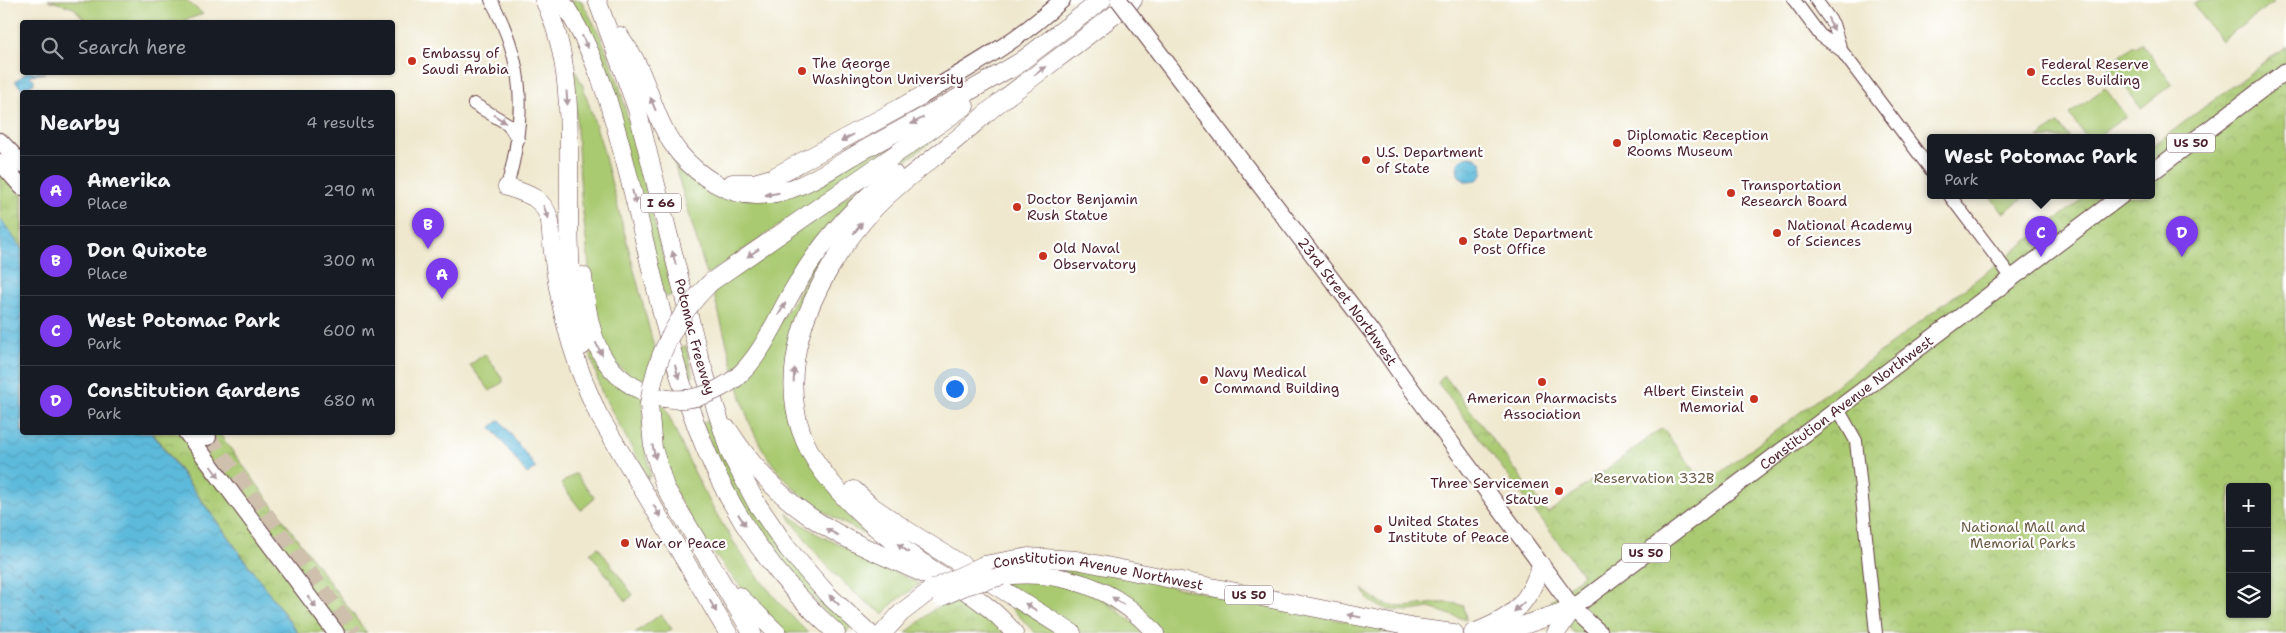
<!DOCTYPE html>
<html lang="en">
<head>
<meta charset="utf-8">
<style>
  :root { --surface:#171b24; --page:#242831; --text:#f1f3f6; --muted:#9ea1a6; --line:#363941; --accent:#7c3aed }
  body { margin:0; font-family:"Shantell Sans",sans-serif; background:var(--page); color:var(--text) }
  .controls { position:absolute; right:15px; bottom:15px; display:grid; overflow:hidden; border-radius:5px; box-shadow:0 1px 4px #0004 }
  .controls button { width:45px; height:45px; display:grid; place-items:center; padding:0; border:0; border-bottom:1px solid var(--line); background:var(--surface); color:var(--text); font:25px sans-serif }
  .you { position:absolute; left:954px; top:388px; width:18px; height:18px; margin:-12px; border:4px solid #fff; border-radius:50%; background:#1a73e8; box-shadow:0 0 0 8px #1a73e833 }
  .badge { display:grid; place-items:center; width:32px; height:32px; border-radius:50%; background:var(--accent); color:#fff; font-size:16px; font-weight:700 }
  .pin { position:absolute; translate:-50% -41px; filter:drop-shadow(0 1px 2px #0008) }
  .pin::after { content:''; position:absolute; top:26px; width:18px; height:15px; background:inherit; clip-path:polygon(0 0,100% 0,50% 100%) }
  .popup { position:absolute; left:1927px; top:134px; width:228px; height:65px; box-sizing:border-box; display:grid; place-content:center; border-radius:5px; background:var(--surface); filter:drop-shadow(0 1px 4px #0005); font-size:16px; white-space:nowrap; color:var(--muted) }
  .popup b { font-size:19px; color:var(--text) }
  .popup::after { content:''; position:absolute; left:50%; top:100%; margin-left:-10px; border:10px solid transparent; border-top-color:var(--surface) }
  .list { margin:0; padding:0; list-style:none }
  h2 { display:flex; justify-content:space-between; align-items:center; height:65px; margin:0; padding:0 20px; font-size:21px }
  h2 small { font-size:16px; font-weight:400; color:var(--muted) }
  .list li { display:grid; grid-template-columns:32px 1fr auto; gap:15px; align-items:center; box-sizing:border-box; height:70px; padding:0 20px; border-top:1px solid var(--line) }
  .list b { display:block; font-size:19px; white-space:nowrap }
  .list p { margin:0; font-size:16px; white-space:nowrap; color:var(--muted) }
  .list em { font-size:16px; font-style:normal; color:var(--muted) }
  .icon { flex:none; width:28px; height:28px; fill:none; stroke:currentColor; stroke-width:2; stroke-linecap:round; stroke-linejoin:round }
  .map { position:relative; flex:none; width:2286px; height:633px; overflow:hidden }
  .search { position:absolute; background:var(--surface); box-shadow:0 1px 4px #0004; left:20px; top:20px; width:375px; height:55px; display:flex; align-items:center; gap:12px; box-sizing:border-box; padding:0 18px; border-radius:5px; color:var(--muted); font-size:19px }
  .panel { position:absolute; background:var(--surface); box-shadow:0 1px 4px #0004; left:20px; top:90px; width:375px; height:345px; border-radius:5px }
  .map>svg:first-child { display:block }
  .green { fill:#aaca72; stroke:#7a744e }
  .park { fill:url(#park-crowns); stroke:#7a744e; fill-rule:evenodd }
  .water { fill:url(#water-waves); stroke:#546c83 }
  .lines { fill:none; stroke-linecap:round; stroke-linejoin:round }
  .ferry { stroke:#525d71; stroke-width:1; stroke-dasharray:6 5; stroke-linecap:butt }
  .primary-tunnel { stroke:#cec0ad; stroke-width:16; stroke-dasharray:16 8; stroke-linecap:butt }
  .tertiary-casing { stroke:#633d43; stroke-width:14 }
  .primary-casing { stroke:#633d43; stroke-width:18 }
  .trunk-casing { stroke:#633d43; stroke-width:18 }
  .motorway-casing { stroke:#633d43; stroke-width:19 }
  .tertiary { stroke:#fff; stroke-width:12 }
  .primary { stroke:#fff; stroke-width:16 }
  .trunk { stroke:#fff; stroke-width:16 }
  .motorway { stroke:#fff; stroke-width:18 }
  .primary-bridge-casing { stroke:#633d43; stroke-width:18; stroke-linecap:butt }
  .motorway-bridge-casing { stroke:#633d43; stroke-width:19; stroke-linecap:butt }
  .primary-bridge { stroke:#fff; stroke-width:16 }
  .motorway-bridge { stroke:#fff; stroke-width:18 }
  .oneway { fill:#ae9aa0 }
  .poi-dot { fill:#c8321e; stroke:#fff; stroke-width:2 }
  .labels { text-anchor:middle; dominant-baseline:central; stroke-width:4.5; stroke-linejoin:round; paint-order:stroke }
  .shield { fill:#fff; stroke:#80626b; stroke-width:1 }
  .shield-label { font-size:12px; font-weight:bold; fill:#4a1f2b }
  .poi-label { font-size:14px; fill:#4a1f2b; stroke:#fff; text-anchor:start }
  .street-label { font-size:14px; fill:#4a1f2b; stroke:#fff }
  .park-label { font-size:14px; fill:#6c5b44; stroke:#fff }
</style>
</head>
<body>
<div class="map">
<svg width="2286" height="633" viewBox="0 0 2286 633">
  <defs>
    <pattern id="park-crowns" width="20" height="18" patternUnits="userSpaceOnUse" patternTransform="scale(1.25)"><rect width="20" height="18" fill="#aaca72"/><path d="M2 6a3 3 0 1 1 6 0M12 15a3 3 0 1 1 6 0" fill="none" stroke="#94ad63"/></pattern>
    <pattern id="water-waves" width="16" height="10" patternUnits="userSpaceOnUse" patternTransform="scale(1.25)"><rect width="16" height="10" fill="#5dbadb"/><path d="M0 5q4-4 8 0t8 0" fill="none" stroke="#529fbc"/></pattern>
  </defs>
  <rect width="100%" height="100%" fill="#fff"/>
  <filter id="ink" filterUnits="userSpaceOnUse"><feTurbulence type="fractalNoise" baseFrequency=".02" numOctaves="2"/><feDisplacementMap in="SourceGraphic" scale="10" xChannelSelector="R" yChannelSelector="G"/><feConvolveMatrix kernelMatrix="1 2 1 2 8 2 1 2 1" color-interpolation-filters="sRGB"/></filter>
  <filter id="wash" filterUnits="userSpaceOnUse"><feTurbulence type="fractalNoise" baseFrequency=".0096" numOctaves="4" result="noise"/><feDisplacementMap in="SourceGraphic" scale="20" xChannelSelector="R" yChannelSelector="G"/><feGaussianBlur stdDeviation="1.12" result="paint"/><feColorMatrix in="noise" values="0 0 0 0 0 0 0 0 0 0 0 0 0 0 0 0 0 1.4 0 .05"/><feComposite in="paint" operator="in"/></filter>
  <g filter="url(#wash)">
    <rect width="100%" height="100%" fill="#efe8ce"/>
    <g class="green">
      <path d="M48 0H186L203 14 180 22H87L74 8Z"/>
      <path d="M569 0H581L601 37 618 81 673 295 665 297Z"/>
      <path d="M2199 0H2272L2274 2 2221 41 2193 4Z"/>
      <path d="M2141 43 2172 84 2141 108 2109 66 2133 45 2135 47Z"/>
      <path d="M573 66 583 86 601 142 655 351 645 386C615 366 605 355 595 320L581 195Z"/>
      <path d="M2105 88 2126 116 2096 138H2087L2069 114Z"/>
      <path d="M2058 123 2070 138H2038Z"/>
      <path d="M943 128 945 131 882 179 734 371 713 291Z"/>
      <path d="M917 131 707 275 672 156 748 199Z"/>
      <path d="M1990 196H2025L2003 213Z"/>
      <path d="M844 230 807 299 792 426 871 530 868 535C798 504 755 461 738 385L808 279Z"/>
      <path d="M582 324 643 398 644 442 651 476 648 478 601 391Z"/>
      <path d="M686 346 693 376 686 377 679 348Z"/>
      <path d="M483 355H486L503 379V382L490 391 470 365Z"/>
      <path d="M659 404 665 406C700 492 741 568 808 633H786C742 595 679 517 664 461 659 442 659 424 659 404Z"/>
      <path d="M708 421 726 461 851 626 846 633C802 589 758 541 730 486 719 466 711 444 702 423Z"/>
      <path d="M574 474H576L594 497 593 500 581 510 561 484Z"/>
      <path d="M786 513 817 534 920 584 892 604 884 614C839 586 817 555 786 513Z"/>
      <path d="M598 547 633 595 626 601 590 553Z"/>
      <path d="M1044 565 1071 566 1403 633H1163L1044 568Z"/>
      <path d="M1037 579 1087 588 1147 633H1081L1001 582Z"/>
      <path d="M1363 589C1398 625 1426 593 1464 606L1466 620 1430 608 1411 611 1388 610 1369 601Z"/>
      <path d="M661 614 672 629 666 633H635Z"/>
    </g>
    <g class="park">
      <path d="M2286 46V633H1574L1550 601 1583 575 1438 383 1444 375 1548 513 1662 428 1705 484 2087 196H2151V147ZM2230 487H2267V614H2230Z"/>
      <path d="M0 133 22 155V249L0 218Z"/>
      <path d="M153 433H219L367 633H298Z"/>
      <path d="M956 597 983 614 1006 633H906L934 609Z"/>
      <path d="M1004 600 1064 633H1035Z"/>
    </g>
    <g class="water">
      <path d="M26 73V72L45 73 31 75 30 77 34 79V84L21 88 15 81Z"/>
      <circle cx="1470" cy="169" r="13"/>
      <path d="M0 218 22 249V432L152 433 298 633H0Z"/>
      <path d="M500 420 536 468 527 474 491 427Z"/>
    </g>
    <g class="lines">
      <g class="ferry">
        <path d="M0 554 85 633"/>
        <path d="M0 579 57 633"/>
      </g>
    </g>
  </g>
  <g filter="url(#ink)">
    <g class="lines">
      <path class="primary-tunnel" d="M208 437 355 633"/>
      <g class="tertiary-casing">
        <g id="tertiary">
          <path d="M491 0C526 64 526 118 507 187"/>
          <path d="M1794 0 1820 35 1841 50 1931 170"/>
          <path d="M1816 0 1833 24 1841 50"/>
          <path d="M474 104 508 124 518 140"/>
          <path d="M1950 196 2012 278"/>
          <path d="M1838 409 1856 441 1876 633"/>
        </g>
      </g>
      <g class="primary-casing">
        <g id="primary">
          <path id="s1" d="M1135 21 1371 331 1402 376 1573 608 1600 633"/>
          <path d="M920 97C969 68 1020 40 1062 0"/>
          <path d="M0 141 22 164"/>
          <path d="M0 162 22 187"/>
          <path d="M186 432 336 633"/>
          <path d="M205 432 208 437"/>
        </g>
      </g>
      <g class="trunk-casing">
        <g id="trunk">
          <path d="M2151 173 2286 71"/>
          <path id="s2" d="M1573 608 2121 196"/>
        </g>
      </g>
      <g class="motorway-casing">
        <g id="motorway">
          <path d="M544 0C572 57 569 125 569 187 569 240 569 294 582 346"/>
          <path d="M561 0C601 58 616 127 633 193 674 363 698 510 836 633"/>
          <path id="s3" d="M597 0 637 109 699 356 730 453 757 504 788 549 828 595 869 633"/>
          <path d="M620 36C625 45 632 53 636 62 651 92 658 128 680 154 699 176 728 196 758 195 796 195 830 169 862 151 915 122 968 93 1020 62"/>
          <path d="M1011 69 1102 0"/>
          <path d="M732 183H754L772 178 920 97"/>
          <path d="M507 187C529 194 544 198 550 221 555 291 568 350 598 414L728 633"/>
          <path d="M583 276C589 335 598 382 663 398"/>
          <path d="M711 282 965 106"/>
          <path d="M736 378C765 353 778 313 798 282 823 240 856 204 894 174"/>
          <path d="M649 404 653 448 665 487 752 633"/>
          <path d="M728 429C784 517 839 536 929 576"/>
          <path d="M854 490 870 505 908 531 1072 633"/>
          <path id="s4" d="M984 565 1028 557 1076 560 1416 628 1454 633"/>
          <path d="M1002 576C1060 569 1116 587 1155 633"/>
          <path d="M739 596 777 633"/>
          <path d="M883 633 901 613 931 590"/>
          <path d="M1014 633C990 603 956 585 924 564 887 539 850 508 823 472 759 387 810 280 873 210 895 186 922 167 947 147 966 132 984 114 1004 99 1047 66 1091 34 1133 0"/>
          <path d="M1473 633C1513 618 1528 605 1541 565"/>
          <path d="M1485 633 1513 629 1573 608"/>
          <path d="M1556 633 1573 608"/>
        </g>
      </g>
      <use href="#tertiary" class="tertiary"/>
      <use href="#primary" class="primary"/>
      <use href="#trunk" class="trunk"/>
      <use href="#motorway" class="motorway"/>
      <g class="primary-bridge-casing">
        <path id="primary-bridge" d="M1119 0 1135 21"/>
      </g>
      <g class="motorway-bridge-casing">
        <g id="motorway-bridge">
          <path d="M663 398C691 403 714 394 736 378"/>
          <path d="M649 404C655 355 676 316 711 282"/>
          <path d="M935 588 984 565"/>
          <path d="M941 597 965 586 1002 576"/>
        </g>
      </g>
      <use href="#primary-bridge" class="primary-bridge"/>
      <use href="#motorway-bridge" class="motorway-bridge"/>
    </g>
    <defs><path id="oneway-solid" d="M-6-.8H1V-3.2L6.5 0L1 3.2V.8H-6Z" transform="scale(1.25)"/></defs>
    <g class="oneway">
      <use href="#oneway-solid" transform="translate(1831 24) rotate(63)"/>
      <use href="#oneway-solid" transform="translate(585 42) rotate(65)"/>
      <use href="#oneway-solid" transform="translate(1040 71) rotate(-37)"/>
      <use href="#oneway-solid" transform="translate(567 98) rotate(86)"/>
      <use href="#oneway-solid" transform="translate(653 104) rotate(-112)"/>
      <use href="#oneway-solid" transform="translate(500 119) rotate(33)"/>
      <use href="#oneway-solid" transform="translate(917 121) rotate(152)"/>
      <use href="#oneway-solid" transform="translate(847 138) rotate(151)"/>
      <use href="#oneway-solid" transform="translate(772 194) rotate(171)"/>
      <use href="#oneway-solid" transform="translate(634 197) rotate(76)"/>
      <use href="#oneway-solid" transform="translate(546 212) rotate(68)"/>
      <use href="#oneway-solid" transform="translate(858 228) rotate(-52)"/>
      <use href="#oneway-solid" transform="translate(753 253) rotate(146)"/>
      <use href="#oneway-solid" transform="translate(674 258) rotate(-104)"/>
      <use href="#oneway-solid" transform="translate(782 309) rotate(-60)"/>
      <use href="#oneway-solid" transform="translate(599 349) rotate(63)"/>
      <use href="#oneway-solid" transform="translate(677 372) rotate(74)"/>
      <use href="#oneway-solid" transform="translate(794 375) rotate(-87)"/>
      <use href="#oneway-solid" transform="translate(654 452) rotate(78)"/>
      <use href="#oneway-solid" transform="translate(215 472) rotate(53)"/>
      <use href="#oneway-solid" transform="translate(657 511) rotate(59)"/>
      <use href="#oneway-solid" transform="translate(742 520) rotate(58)"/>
      <use href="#oneway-solid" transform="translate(832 532) rotate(-151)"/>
      <use href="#oneway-solid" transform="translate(903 548) rotate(-142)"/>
      <use href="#oneway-solid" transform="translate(834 600) rotate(-136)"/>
      <use href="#oneway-solid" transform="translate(1118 601) rotate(-147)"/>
      <use href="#oneway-solid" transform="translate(312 602) rotate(53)"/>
      <use href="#oneway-solid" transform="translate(713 606) rotate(61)"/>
      <use href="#oneway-solid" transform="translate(1031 607) rotate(-148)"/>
      <use href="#oneway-solid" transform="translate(1519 607) rotate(137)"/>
      <use href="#oneway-solid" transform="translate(1354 616) rotate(-169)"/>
    </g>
  </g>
  <g class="poi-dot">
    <circle cx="412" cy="61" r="5"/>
    <circle cx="802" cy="71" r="5"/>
    <circle cx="2031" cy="72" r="5"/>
    <circle cx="1617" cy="143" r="5"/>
    <circle cx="1366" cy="160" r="5"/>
    <circle cx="1731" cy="193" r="5"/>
    <circle cx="1017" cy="207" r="5"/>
    <circle cx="1777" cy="233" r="5"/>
    <circle cx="1463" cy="241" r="5"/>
    <circle cx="1043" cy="256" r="5"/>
    <circle cx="1204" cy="380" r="5"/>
    <circle cx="1542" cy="382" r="5"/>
    <circle cx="1754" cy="399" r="5"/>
    <circle cx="1559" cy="491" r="5"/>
    <circle cx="1378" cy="529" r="5"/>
    <circle cx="625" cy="543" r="5"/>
  </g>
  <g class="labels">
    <g class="shield">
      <rect x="2167" y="133.5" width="48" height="19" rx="4"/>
      <rect x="641" y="193.5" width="40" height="19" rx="4"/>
      <rect x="1622" y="543.5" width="48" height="19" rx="4"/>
      <rect x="1225" y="585.5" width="48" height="19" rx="4"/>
    </g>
    <g class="shield-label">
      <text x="2191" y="143">US 50</text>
      <text x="661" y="203">I 66</text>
      <text x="1646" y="553">US 50</text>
      <text x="1249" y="595">US 50</text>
    </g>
    <g class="poi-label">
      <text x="422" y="53">Embassy of<tspan x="422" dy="16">Saudi Arabia</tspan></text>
      <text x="812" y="63">The George<tspan x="812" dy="16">Washington University</tspan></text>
      <text x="2041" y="64">Federal Reserve<tspan x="2041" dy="16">Eccles Building</tspan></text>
      <text x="1627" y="135">Diplomatic Reception<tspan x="1627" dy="16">Rooms Museum</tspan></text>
      <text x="1376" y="152">U.S. Department<tspan x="1376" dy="16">of State</tspan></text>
      <text x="1741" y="185">Transportation<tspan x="1741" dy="16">Research Board</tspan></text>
      <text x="1027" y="199">Doctor Benjamin<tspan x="1027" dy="16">Rush Statue</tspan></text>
      <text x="1787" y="225">National Academy<tspan x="1787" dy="16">of Sciences</tspan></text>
      <text x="1473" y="233">State Department<tspan x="1473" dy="16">Post Office</tspan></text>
      <text x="1053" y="248">Old Naval<tspan x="1053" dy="16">Observatory</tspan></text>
      <text x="1214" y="372">Navy Medical<tspan x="1214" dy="16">Command Building</tspan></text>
      <text x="1744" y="391" text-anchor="end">Albert Einstein<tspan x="1744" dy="16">Memorial</tspan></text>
      <text x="1542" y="398" text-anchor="middle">American Pharmacists<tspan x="1542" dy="16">Association</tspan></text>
      <text x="1549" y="483" text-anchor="end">Three Servicemen<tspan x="1549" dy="16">Statue</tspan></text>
      <text x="1388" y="521">United States<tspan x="1388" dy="16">Institute of Peace</tspan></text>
      <text x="635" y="543">War or Peace</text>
    </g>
    <g class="street-label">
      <text stroke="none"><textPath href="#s1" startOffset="352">23rd Street Northwest</textPath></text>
      <text stroke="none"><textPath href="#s3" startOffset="351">Potomac Freeway</textPath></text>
      <text stroke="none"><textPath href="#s2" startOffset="342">Constitution Avenue Northwest</textPath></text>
      <text stroke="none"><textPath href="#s4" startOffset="116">Constitution Avenue Northwest</textPath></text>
    </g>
    <g class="park-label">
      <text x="1654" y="478">Reservation 332B</text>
      <text x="2023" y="527">National Mall and<tspan x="2023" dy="16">Memorial Parks</tspan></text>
    </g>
  </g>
</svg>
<div class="controls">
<button>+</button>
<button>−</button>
<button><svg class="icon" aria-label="layers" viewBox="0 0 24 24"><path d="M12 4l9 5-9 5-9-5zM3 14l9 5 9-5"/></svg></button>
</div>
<div class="you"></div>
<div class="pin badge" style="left:442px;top:299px">A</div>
<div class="pin badge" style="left:428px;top:249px">B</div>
<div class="pin badge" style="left:2041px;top:257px">C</div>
<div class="popup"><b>West Potomac Park</b>Park</div>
<div class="pin badge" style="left:2182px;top:257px">D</div>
<div class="search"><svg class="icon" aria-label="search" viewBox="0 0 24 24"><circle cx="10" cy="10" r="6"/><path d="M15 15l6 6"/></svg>Search here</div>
<section class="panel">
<h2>Nearby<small>4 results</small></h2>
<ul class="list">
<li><span class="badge">A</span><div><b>Amerika</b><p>Place</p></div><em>290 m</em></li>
<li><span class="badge">B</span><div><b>Don Quixote</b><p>Place</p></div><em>300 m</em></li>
<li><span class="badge">C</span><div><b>West Potomac Park</b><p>Park</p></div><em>600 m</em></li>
<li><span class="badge">D</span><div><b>Constitution Gardens</b><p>Park</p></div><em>680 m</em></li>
</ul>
</section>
</div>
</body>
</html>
